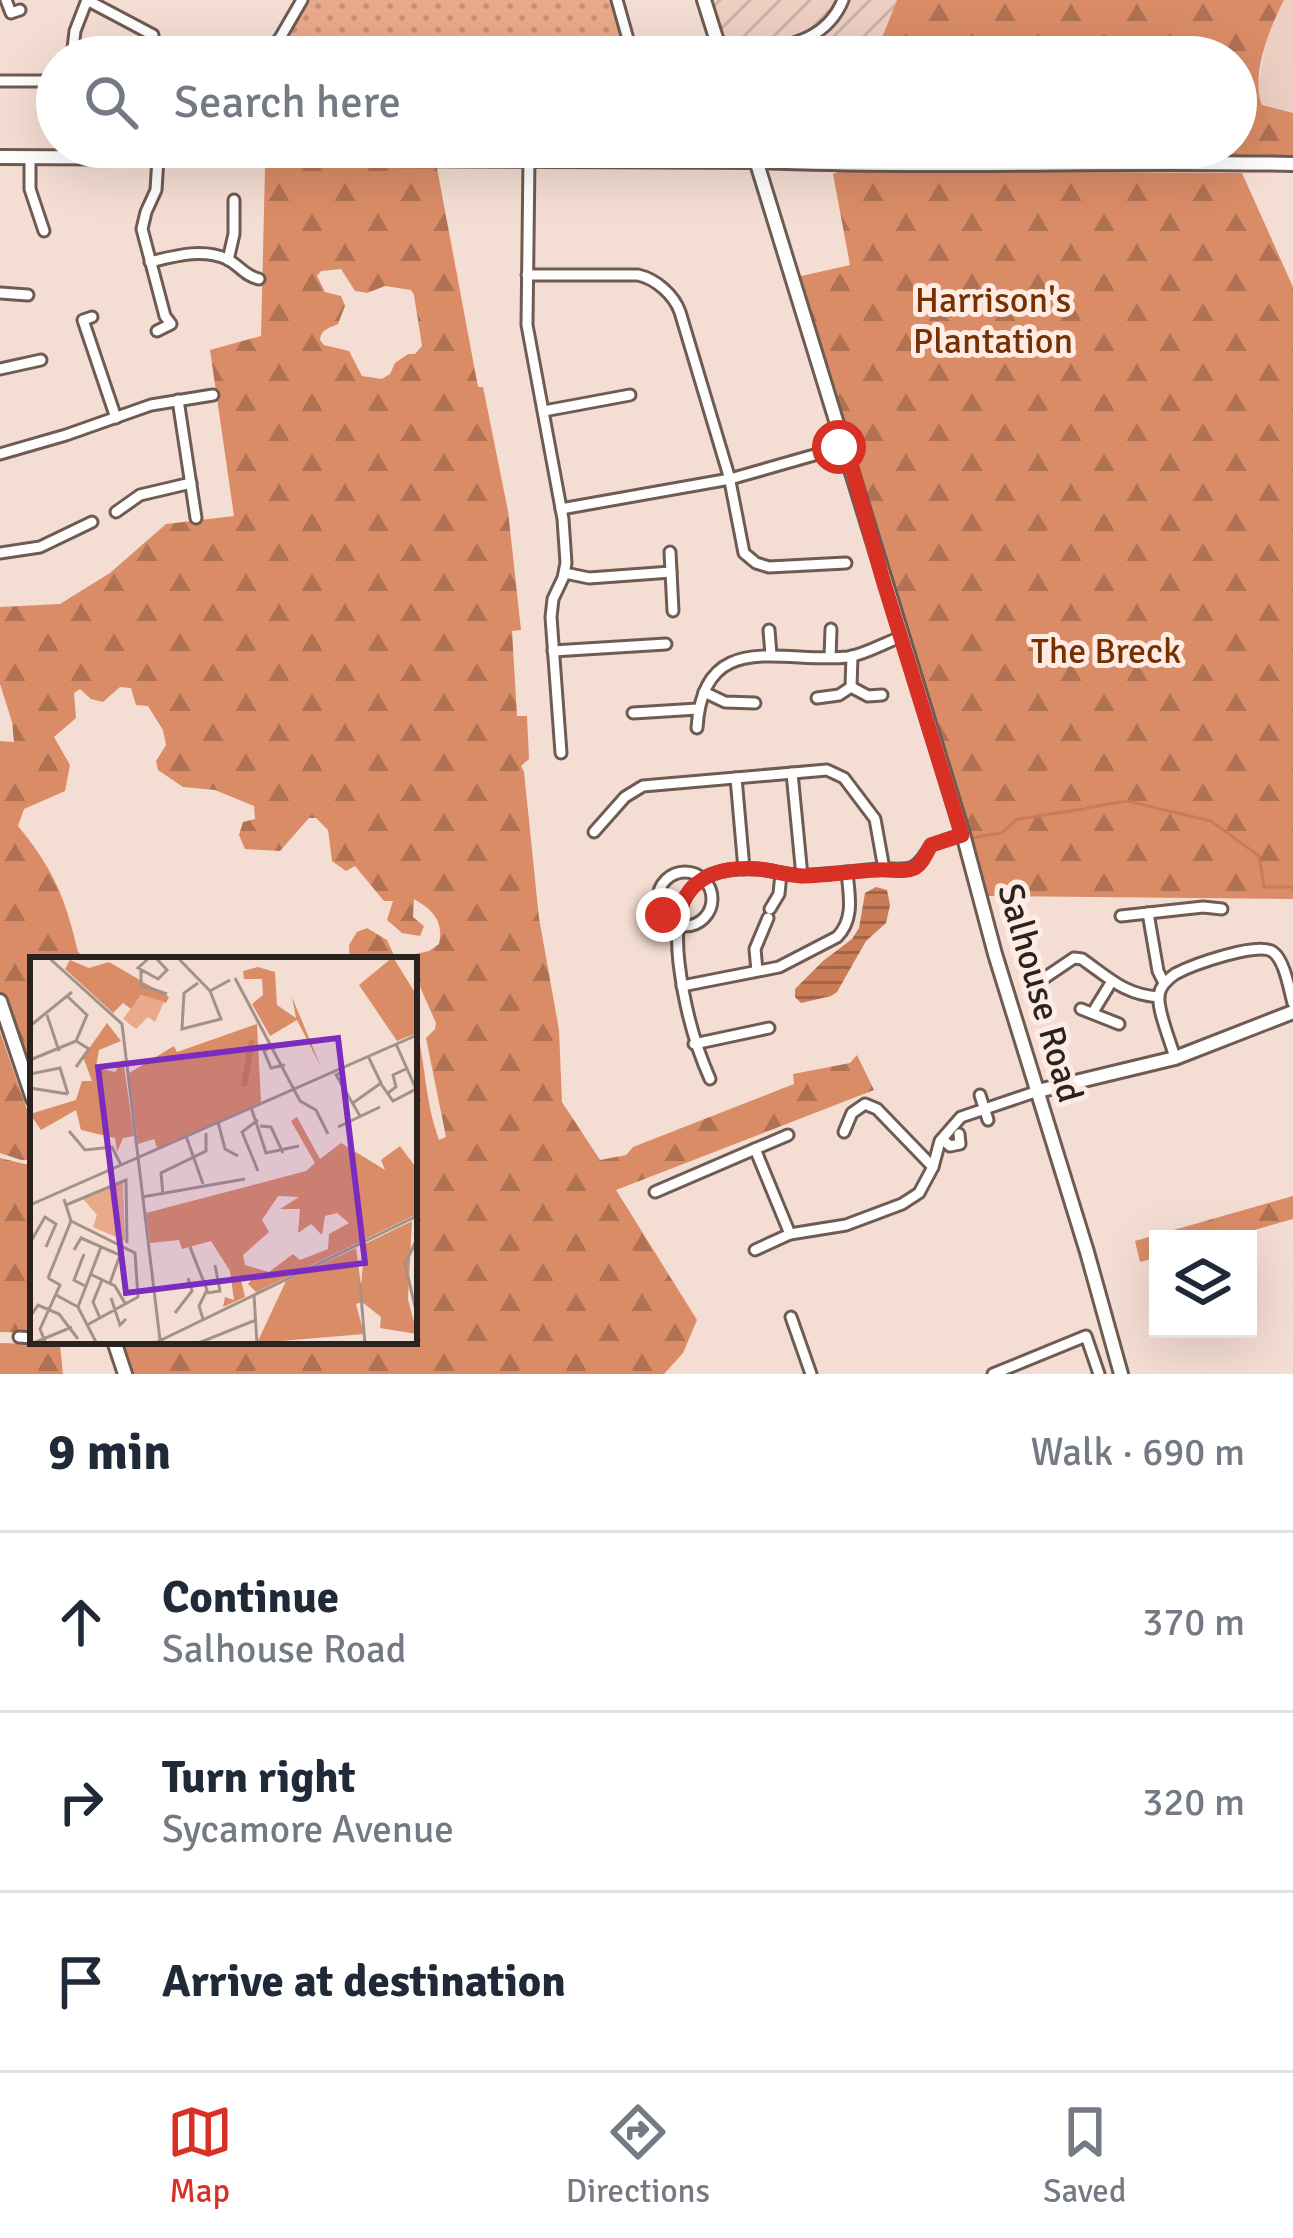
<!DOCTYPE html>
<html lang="en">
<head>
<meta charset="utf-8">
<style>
  :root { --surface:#fff; --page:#f2f2f3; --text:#1f2937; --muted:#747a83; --line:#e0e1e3; --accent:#d93025 }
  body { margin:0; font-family:Signika,sans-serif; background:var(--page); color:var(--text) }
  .controls { position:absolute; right:36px; bottom:36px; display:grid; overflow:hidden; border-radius:0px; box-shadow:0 12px 48px #0002 }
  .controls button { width:108px; height:108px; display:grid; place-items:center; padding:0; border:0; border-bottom:3px solid var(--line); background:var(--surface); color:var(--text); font:60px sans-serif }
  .stop { position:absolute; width:36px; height:36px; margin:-27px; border:9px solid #d93025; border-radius:50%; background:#fff }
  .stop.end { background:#d93025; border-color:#fff; box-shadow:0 3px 12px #0008 }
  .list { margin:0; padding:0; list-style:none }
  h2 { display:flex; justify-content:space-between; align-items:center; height:156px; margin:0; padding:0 48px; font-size:51px }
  h2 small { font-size:39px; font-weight:400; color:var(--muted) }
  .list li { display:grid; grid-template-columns:78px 1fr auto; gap:36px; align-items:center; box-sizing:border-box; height:180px; padding:0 48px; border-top:3px solid var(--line) }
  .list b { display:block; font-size:45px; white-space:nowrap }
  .list p { margin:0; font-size:39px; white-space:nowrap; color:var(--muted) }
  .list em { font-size:39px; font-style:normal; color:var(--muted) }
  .icon { flex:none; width:66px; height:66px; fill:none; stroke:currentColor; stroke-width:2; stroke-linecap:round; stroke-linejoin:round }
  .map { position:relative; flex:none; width:1293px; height:1374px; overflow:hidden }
  .search { position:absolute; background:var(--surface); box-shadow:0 12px 48px #0002; left:36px; right:36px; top:36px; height:132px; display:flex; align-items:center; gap:30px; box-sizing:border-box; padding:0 42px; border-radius:66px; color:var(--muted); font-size:45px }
  .sheet { height:696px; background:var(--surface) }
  nav { display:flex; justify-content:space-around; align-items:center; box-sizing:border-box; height:168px; border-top:3px solid var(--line); background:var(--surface); font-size:33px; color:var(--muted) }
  nav a { display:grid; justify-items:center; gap:6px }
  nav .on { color:var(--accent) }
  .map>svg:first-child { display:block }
  .built { fill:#edcfc2 }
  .industrial { fill:url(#industrial-furrows) }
  .grass { fill:url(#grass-dots) }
  .forest { fill:url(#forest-firs); fill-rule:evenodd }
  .water { fill:url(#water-rules) }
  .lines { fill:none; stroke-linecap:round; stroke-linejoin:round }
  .stream { stroke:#c97c56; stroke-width:3 }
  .street-casing { stroke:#6e5b52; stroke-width:15 }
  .secondary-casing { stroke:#6e5b52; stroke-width:18 }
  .street { stroke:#fff; stroke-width:9 }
  .secondary { stroke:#fff; stroke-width:12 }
  .route { stroke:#d93025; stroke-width:15 }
  .labels { text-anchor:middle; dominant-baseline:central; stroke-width:10; stroke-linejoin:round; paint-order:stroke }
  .park-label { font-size:36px; fill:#763001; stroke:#feebe3 }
  .street-label { font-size:36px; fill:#2a221e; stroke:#feebe3 }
  .inset-river { fill:none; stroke:#c97c56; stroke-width:6 }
  .inset-road { fill:none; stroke:#a3928a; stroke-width:3 }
  .view { fill:#7b2cbf; fill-opacity:0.15; stroke:#7b2cbf; stroke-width:6 }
  .inset-edge { fill:none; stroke:#2a221e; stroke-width:6 }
</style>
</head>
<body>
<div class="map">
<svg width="1293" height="1374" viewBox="0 0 1293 1374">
  <defs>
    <pattern id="industrial-furrows" width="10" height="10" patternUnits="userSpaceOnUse" patternTransform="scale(3)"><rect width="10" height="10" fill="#edcfc2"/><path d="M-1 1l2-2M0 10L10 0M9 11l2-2" fill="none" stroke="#cbb1a6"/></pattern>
    <pattern id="grass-dots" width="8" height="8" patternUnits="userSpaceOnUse" patternTransform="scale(3)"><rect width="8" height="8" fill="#eaa98a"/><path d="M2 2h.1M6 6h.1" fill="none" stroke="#c99177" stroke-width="1.8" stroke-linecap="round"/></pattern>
    <pattern id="forest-firs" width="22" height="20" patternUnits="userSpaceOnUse" patternTransform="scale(3)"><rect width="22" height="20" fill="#da8c66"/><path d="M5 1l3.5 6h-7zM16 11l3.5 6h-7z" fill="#b17253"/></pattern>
    <pattern id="water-rules" width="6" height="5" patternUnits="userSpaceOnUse" patternTransform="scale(3)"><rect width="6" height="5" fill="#c97c56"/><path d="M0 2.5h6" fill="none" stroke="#a36547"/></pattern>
  </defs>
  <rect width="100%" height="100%" fill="#f4ddd2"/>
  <path class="built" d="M1284 0H1293V113L1262 105 1257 93 1268 31Z"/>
  <path class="industrial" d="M712 0H897L879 45H804L800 33 742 52 733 51 726 47Z"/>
  <path class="grass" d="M309 0H612L628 57H319L291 40 289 35Z"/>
  <g class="forest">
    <path d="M897 0H1284C1270 27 1250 75 1262 105L1293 113V158L1041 155 1042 149 1052 147H1236V57H806L804 45H879Z"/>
    <path d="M878 147H1031V155L878 153Z"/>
    <path d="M431 167 437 168 478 387H483L508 511 521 630 512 631 517 716H527L529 759 521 766 524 772 539 918 559 1030 562 1102 600 1160 626 1155 633 1147 794 1084 793 1074 850 1063 857 1055 874 1090 616 1190 697 1320 683 1353 664 1374H130L119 1341H414V1039L420 1045C426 1077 427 1108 439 1140L446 1137 426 1038 435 1029 436 1023 421 989 411 955 429 951 439 944C444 921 433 910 414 899L413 917 424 926 420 936 402 933 387 920 393 901H384L355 866 346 871 332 861 328 830 316 818H309L280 851 245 849 239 835 243 822 255 819 254 806 215 790 183 787 158 770 156 761 166 745 163 730 148 706 136 705 131 688 120 687 103 702 91 699 80 689 74 693 76 718 54 737 70 765 65 791 24 809 18 826C54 870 65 897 78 952L88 960H33V1088L0 992V741L14 742 12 722 0 684V607L60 604 110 573 166 524 234 516 210 350 261 336 265 168ZM341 269 355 291 367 293 385 286 411 290 414 295 422 346 415 354H408L395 363 390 374 382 379 362 376 349 351 324 345 320 340C321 329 329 328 338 324L345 306 341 296 325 292 317 276 321 271Z"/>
    <path d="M841 171 1242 173 1293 287V899L987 896 797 277 850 265 833 174Z"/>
    <path d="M367 928 387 940 396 960H350L349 945 357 932Z"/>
    <path d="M0 1032 33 1127V1160H21L0 1153Z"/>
    <path d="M0 1158 33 1166V1333L0 1332Z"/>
    <path d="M1293 1196V1219L1222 1239H1158V1257L1140 1262 1135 1241Z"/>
    <path d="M0 1343 60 1345 63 1374H0Z"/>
  </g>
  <path class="water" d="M876 887 887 890 890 905 886 923 866 941 837 992 831 996 801 1003 795 997V989L823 961 852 939 859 928 865 893Z"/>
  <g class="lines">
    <g class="stream">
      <path d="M1086 808 1127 801 1211 821 1259 856 1264 887H1293"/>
      <path d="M971 838 1001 833 1018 819 1083 809"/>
    </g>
    <g class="street-casing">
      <g id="street">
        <path d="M6 0 11 13 20 10"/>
        <path d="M617 0 633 57"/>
        <path d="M279 39 309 57"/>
        <path d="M72 57 75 31 87 0 153 35"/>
        <path d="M269 57 302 0"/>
        <path d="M742 57C783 45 825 44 843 0"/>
        <path d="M0 81H57"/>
        <path d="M30 157V189L44 231"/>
        <path d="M529 160 527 325 563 519 566 563 563 578 553 599 551 617 561 753"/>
        <path d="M228 260 234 234V200"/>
        <path d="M150 262C175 256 202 248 227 259 239 265 245 276 259 279"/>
        <path d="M527 275H638C656 279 674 295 680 312L729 476 744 553 756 563 769 567 846 563"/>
        <path d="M0 293 28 295"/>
        <path d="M92 317 83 320 116 418"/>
        <path d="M157 331 171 324 165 316 142 229 146 212 156 190 158 158"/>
        <path d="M0 369 41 360"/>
        <path d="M178 400 196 518"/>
        <path d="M544 411 630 395"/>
        <path d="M0 454 66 435 151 405 213 395"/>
        <path d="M561 509 730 479 846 446"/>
        <path d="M116 512 140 495 191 483"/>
        <path d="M670 552 673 611"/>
        <path d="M0 553 40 547 92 522"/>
        <path d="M565 573 589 578 671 572"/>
        <path d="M769 630 771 655"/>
        <path d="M553 651 666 644"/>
        <path d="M830 657 831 629"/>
        <path d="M851 687 868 696 882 695"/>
        <path d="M704 692 725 702 755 703"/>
        <path d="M817 698 839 695 851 687 852 656"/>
        <path d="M633 713 698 709"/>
        <path d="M697 728C703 627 783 664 848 657 866 654 884 643 901 637"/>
        <path d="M792 773 802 876"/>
        <path d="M736 778 744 869"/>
        <path d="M594 832 625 797 643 786 827 770 844 778 875 819 884 869"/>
        <circle cx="685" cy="899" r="27"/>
        <path d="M770 909 779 894 781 873"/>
        <path d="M1148 913 1158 971 1164 983"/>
        <path d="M1121 916 1203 907 1222 909"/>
        <path d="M757 971 755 949 768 918"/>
        <path d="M682 986 779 967 837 937C855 919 849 895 847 872"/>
        <path d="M1081 1009 1119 1024"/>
        <path d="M1047 1010 1031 987 1074 958 1082 959C1109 978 1125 995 1159 997"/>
        <path d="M1093 1012 1112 981"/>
        <path d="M694 1044 769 1028"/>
        <path d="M1175 1058C1171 1042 1157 1011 1159 995 1160 987 1168 979 1175 974 1192 965 1258 941 1273 952 1285 961 1289 989 1293 1003"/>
        <path d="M710 1079C693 1041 684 1004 679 963 672 901 687 865 757 869 773 870 788 876 804 875 828 875 853 871 878 869 909 868 913 876 931 845L963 834"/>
        <path d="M980 1095 988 1120"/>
        <path d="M844 1132 852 1113 865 1104 877 1109 933 1167"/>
        <path d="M788 1135 755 1149 790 1234"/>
        <path d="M942 1139 950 1146 960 1144 959 1134"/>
        <path d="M655 1192 755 1149"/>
        <path d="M755 1250 790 1234 846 1225 902 1204 919 1193 933 1167 940 1141 961 1117 1038 1091"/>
        <path d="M791 1317 811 1374"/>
        <path d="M19 1337 33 1338"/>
        <path d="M993 1374 1086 1336 1099 1374"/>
      </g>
    </g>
    <g class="secondary-casing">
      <g id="secondary">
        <path d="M704 0 722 57"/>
        <path d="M752 147 963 834 995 954 1087 1252 1121 1374"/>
        <path d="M0 157 756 161C935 168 1114 160 1293 164"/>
        <path d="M0 1001 33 1099"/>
        <path d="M1038 1091 1175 1058 1293 1012"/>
        <path d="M114 1341 125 1374"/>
      </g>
    </g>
    <use href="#street" class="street"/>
    <use href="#secondary" class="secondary"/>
  </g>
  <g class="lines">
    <path class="route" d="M663 915 677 925C682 880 716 866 758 869 773 870 788 876 804 876 829 875 853 871 878 870 890 869 904 873 915 868 923 863 926 853 931 845L962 835 883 580 846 446 839 447"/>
  </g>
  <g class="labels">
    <g class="park-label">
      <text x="993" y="300">Harrison's<tspan x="993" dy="41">Plantation</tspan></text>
      <text x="1106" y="651">The Breck</text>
    </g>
    <g class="street-label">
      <text transform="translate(1040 993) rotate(74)">Salhouse Road</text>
    </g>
  </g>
  <g transform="translate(30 957)">
    <rect width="387" height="387" fill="#f4ddd2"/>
    <path d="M93 225 95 284 63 270 67 258 53 242Z" fill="#eaa98a"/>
    <path d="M363 0 387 39V76L367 84 329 28ZM40 3 59 11 79 5 139 40 136 46 111 38 101 52 93 46 83 56 35 12ZM228 10 245 15 247 48 266 61 262 40 291 110 267 63 240 79 222 47 233 38 232 22H214L213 14ZM77 66 91 84 69 93 66 110 85 115 93 102 104 179 93 181 87 195 85 181 51 173 46 153 11 173 0 157 46 143 52 124H62L53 100ZM227 67 231 145 127 191 124 182 108 187 99 116 144 89 147 95ZM267 160 290 202 311 186 355 213 351 203 370 189 387 212V257L226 335 218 327 225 318 211 323 215 340 193 350 195 340 204 343 200 314 181 284 152 292 149 283 120 286 116 256 276 214 285 206 261 164ZM248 239 269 240 250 252H270L268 276 281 267 292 278 295 259 307 256 319 266 299 277 298 292 270 303 263 297 239 315 215 308 213 298 239 275 232 263ZM382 264 378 342 387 377 350 371 351 360 332 345 326 347 334 377 227 386 256 324 326 291 331 328 335 287Z" fill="#da8c66" fill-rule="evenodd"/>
    <path d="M111 38 134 45 125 65 118 60 106 72 93 62Z" fill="#eaa98a"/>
    <path class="inset-river" d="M214 129 222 83"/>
    <path class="inset-road" d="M18 0 92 67 130 383M120 0 108 11 128 22 137 13 125 0M147 0 180 34M111 14V28L137 37M205 21 270 144 286 153 298 177M168 26 154 36 152 72 191 62 180 34 200 23M17 58 29 94M0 69 42 35M244 88 234 94 241 111 255 108M0 103 46 84 57 58 38 40M46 110 59 92 46 84M312 115 306 118 330 159M0 117 30 111 38 137M351 127 363 144 386 132 366 87M0 131 38 137M358 136 366 130 363 118 378 111M323 146 351 126 338 99M221 150 236 196 269 189M188 165 195 192 208 199M230 169 241 170 253 196M308 170 350 150M39 174 55 193 82 190 91 208M156 179 173 227M228 214 212 175 228 163M133 238 131 216 176 194V176M112 240 215 222M0 248 387 78M36 248 96 223 97 286M41 264 105 296 108 340 57 368M387 282 375 307 387 358M0 286 15 260 26 267 16 290M160 290 177 333 169 349 173 362M44 293 51 281 90 298 80 326M54 297 44 323 55 329M60 317 85 329 96 348M18 321 41 264 34 242M330 326 335 387M177 336 190 334 185 308M26 338 48 350 67 387M224 338 227 387M81 341 90 368 96 362M48 350 71 290M145 356 162 334 158 321M0 360 8 348 29 357 48 382M70 361 63 345 72 323M1 387 42 370M16 387 10 372 30 328 18 321M123 387 387 259M166 387 226 363"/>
    <path class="view" d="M308 81 335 306 96 336 68 110Z"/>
    <rect width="387" height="387" class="inset-edge"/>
  </g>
</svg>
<div class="controls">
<button><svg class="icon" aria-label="layers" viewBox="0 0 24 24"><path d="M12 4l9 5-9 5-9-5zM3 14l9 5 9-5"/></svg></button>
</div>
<div class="stop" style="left:839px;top:447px"></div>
<div class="stop end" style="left:663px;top:915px"></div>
<div class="search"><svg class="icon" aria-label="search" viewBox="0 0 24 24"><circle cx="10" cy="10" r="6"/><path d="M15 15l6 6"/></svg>Search here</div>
</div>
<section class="sheet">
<h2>9 min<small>Walk · 690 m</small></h2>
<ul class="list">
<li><svg class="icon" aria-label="ahead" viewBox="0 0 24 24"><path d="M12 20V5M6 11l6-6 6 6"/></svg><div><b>Continue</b><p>Salhouse Road</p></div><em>370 m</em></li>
<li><svg class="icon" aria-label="right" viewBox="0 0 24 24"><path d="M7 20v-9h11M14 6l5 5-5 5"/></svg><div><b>Turn right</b><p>Sycamore Avenue</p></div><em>320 m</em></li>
<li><svg class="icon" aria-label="arrive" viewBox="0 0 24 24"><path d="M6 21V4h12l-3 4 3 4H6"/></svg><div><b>Arrive at destination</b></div></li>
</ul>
</section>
<nav>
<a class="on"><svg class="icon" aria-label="map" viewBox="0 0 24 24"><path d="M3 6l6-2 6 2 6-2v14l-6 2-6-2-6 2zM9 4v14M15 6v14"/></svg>Map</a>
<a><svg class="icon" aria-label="directions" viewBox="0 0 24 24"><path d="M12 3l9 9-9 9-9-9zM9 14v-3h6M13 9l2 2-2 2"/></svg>Directions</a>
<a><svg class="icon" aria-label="saved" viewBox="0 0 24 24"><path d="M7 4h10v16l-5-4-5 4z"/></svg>Saved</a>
</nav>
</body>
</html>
